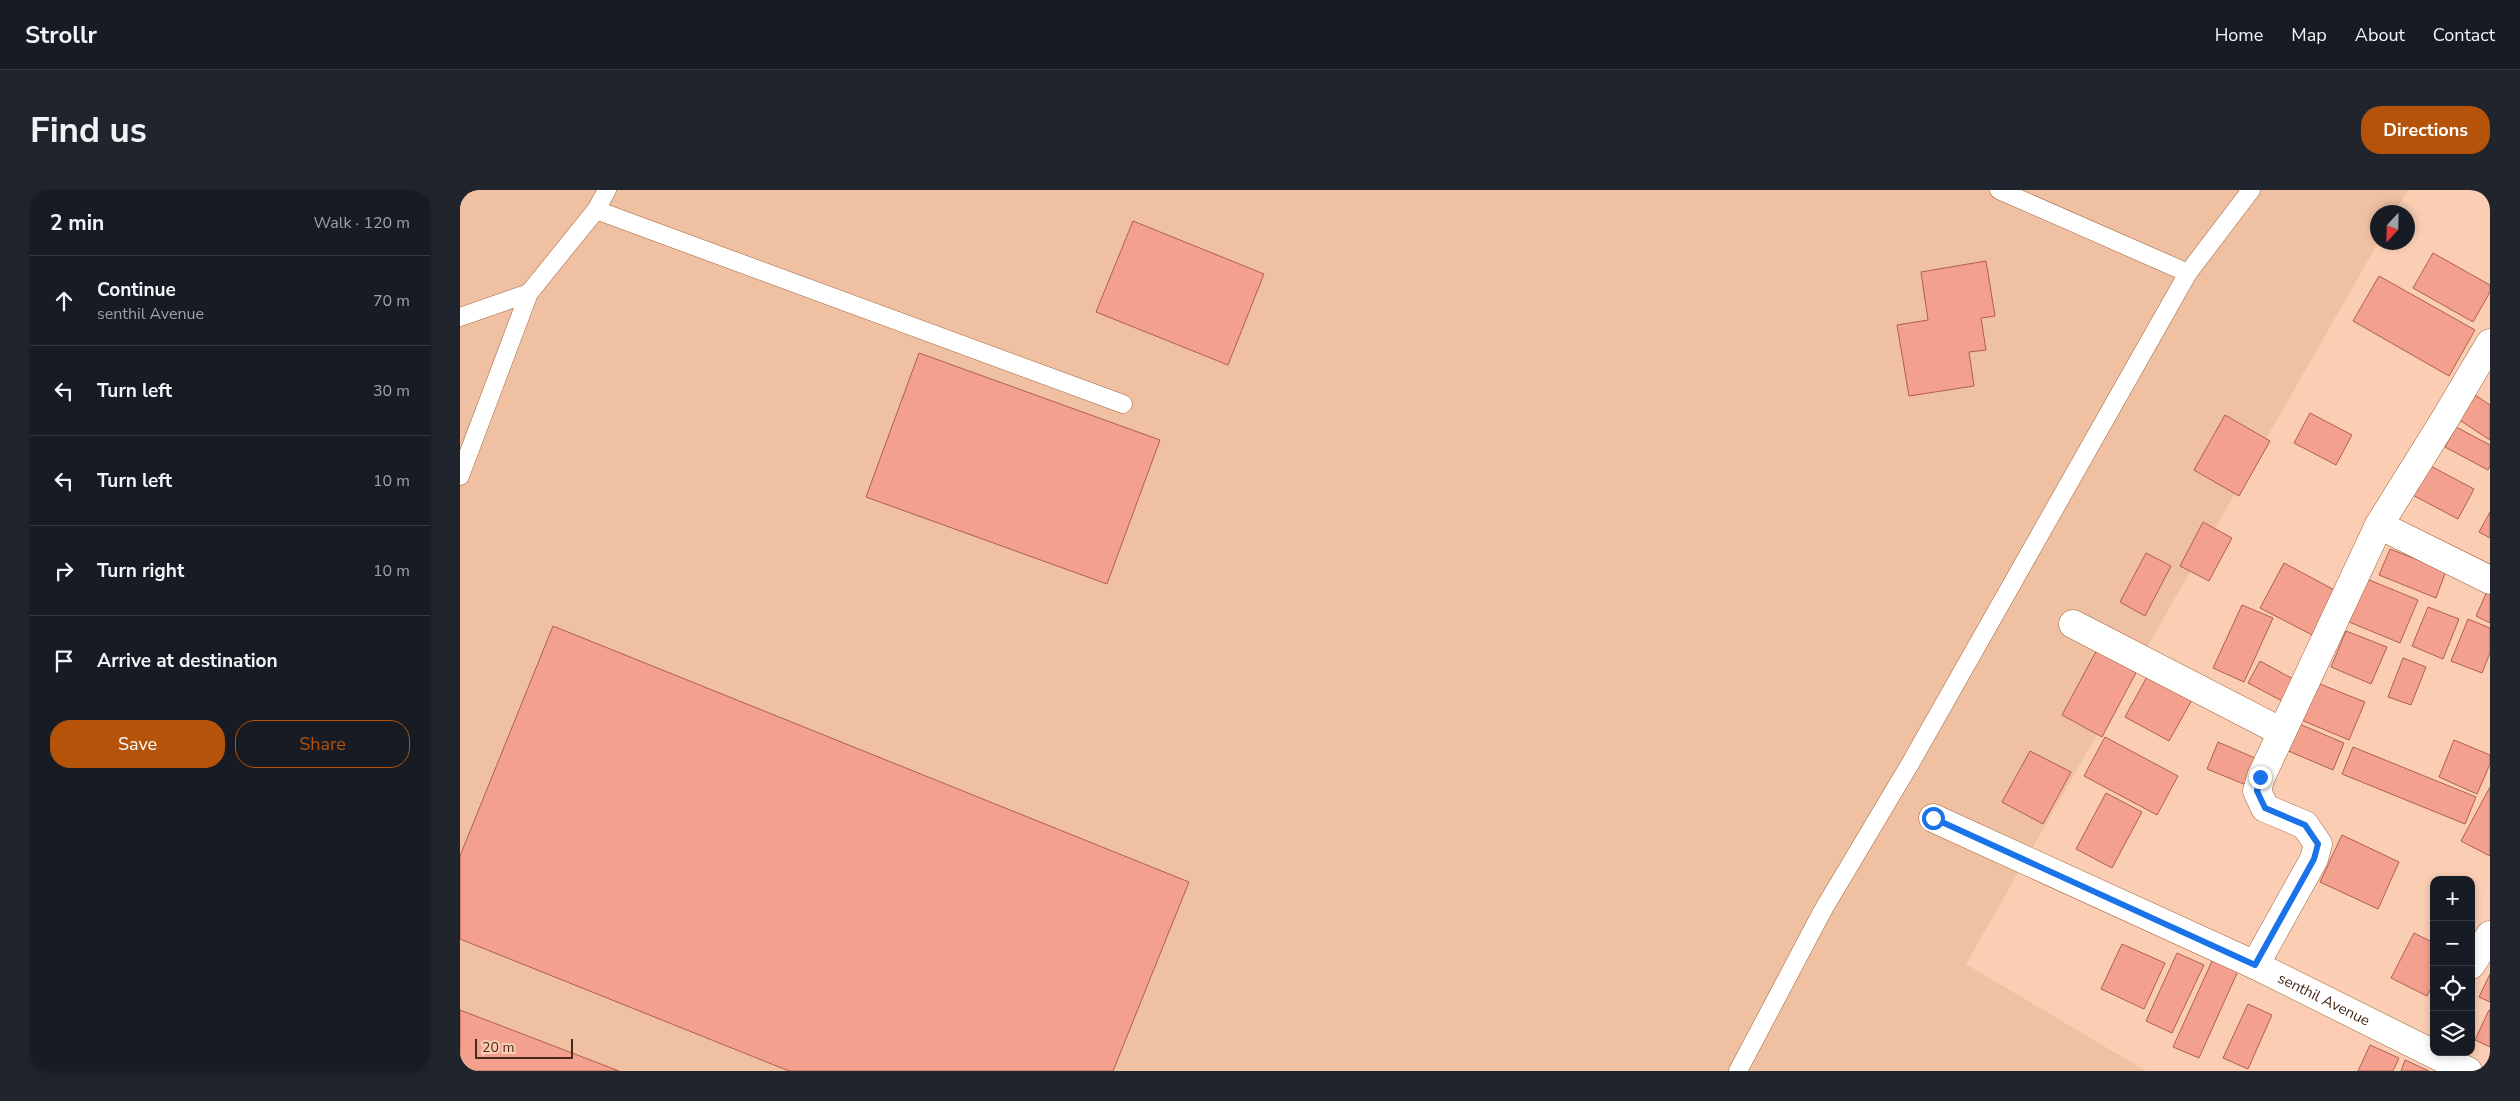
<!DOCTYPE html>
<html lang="en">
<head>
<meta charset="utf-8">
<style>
  :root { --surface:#171b24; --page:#20242c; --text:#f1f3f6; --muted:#9ea1a6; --line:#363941; --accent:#b45309 }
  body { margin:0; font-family:"Nunito Sans",sans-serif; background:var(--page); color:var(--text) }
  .controls { position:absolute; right:15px; bottom:15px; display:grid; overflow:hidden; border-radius:10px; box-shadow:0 2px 8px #0003 }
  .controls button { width:45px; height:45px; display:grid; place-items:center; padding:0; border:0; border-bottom:1px solid var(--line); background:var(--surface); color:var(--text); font:25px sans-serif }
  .compass { position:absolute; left:1910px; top:15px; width:45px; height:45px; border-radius:50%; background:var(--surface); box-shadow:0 2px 8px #0003; rotate:202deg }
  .scale { position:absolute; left:15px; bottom:12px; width:98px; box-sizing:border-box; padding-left:5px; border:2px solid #462917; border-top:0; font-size:14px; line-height:18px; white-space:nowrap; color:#462917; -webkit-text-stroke:4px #fbceb4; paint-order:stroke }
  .stop { position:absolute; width:15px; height:15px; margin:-11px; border:4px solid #1a73e8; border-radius:50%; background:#fff }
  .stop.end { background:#1a73e8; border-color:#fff; box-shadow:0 1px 5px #0008 }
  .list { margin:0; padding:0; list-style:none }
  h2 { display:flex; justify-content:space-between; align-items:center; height:65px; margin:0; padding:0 20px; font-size:21px }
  h2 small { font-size:16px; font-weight:400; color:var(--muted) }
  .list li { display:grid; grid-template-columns:32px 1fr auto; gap:15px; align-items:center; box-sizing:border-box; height:90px; padding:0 20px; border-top:1px solid var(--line) }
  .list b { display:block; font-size:19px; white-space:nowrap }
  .list p { margin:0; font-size:16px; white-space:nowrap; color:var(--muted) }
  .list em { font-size:16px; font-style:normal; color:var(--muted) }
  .actions { display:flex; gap:10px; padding:15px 20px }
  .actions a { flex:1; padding:11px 0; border:1px solid var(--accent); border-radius:20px; text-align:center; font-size:18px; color:var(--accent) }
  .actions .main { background:var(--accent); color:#fff }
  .icon { flex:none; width:28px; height:28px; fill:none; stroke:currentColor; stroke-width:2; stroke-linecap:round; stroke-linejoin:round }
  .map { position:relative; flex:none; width:2030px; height:881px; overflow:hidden; border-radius:20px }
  header { display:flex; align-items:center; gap:30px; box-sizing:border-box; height:70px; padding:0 25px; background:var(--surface); border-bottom:1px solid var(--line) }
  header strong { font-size:24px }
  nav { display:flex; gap:28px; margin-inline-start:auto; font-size:18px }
  .intro { display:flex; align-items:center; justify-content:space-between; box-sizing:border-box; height:120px; padding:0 30px }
  h1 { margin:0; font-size:35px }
  .button { padding:12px 22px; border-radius:20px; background:var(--accent); color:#fff; font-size:18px; font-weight:700 }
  main { display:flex; gap:30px; padding:0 30px }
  aside { flex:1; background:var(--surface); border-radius:20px; box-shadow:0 2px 8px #0003 }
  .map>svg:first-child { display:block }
  .built { fill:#f0c0a3 }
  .building { fill:#f4a08f; stroke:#ad5f50 }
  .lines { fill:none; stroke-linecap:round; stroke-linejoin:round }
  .service-casing { stroke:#a46236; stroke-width:19 }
  .minor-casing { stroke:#a46236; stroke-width:29 }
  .service { stroke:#fff; stroke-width:18 }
  .minor { stroke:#fff; stroke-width:28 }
  .route { stroke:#1a73e8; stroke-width:6 }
  .labels { text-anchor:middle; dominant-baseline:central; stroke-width:4.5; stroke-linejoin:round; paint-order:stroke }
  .street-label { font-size:15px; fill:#462917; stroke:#fbceb4 }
</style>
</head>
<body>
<header>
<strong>Strollr</strong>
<nav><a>Home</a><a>Map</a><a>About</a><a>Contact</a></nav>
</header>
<div class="intro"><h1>Find us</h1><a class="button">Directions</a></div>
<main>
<aside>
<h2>2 min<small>Walk · 120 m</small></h2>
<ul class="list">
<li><svg class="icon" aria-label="ahead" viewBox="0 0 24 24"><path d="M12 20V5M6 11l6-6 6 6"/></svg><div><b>Continue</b><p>senthil Avenue</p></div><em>70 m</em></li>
<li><svg class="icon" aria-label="left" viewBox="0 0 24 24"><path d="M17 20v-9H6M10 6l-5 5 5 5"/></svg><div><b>Turn left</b></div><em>30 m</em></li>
<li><svg class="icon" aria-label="left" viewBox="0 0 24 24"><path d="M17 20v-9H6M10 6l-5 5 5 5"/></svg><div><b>Turn left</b></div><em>10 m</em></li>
<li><svg class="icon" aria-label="right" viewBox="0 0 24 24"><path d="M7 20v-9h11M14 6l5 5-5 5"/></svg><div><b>Turn right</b></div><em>10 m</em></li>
<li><svg class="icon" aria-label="arrive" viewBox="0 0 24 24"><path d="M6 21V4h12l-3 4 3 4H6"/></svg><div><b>Arrive at destination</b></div></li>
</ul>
<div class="actions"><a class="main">Save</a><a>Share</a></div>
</aside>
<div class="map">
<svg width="2030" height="881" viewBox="0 0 2030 881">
  <rect width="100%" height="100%" fill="#fbceb4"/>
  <path class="built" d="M0 0H1948L1935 22H1918V53L1506 774 1686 881H0Z"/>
  <g class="building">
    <path d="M673 31 804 84 768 175 636 122Z"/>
    <path d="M1973 63 2030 95V102L2013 132 1953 98Z"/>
    <path d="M1526 71 1535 126 1521 128 1526 160 1509 162 1514 196 1449 206 1437 135 1468 130 1461 82Z"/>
    <path d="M1919 86 2015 140 1989 186 1893 131Z"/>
    <path d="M459 163 700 250 647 394 406 307Z"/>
    <path d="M2015 205 2030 215V250L1998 229Z"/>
    <path d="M1850 223 1892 245 1876 275 1834 253Z"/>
    <path d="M1765 225 1810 251 1779 306 1734 280Z"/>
    <path d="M1996 237 2030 255V276L2028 280 1985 257Z"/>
    <path d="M1963 272 2014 299 1998 329 1947 302Z"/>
    <path d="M2030 322V348L2019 342Z"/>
    <path d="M1743 332 1772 348 1749 391 1720 376Z"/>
    <path d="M1930 359 1986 381 1976 408 1919 385Z"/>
    <path d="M1686 363 1711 376 1685 426 1660 412Z"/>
    <path d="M1824 373 1880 403 1856 447 1800 418Z"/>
    <path d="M1907 389 1958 410 1940 453 1889 432Z"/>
    <path d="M2028 399 2030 400V433L2016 426Z"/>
    <path d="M1782 415 1813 428 1784 492 1753 478Z"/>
    <path d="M1968 417 1999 429 1983 469 1952 456Z"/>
    <path d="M2008 429 2030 438V463L2022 483 1991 471Z"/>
    <path d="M93 436 729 692 653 881H329L0 749V666Z"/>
    <path d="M1886 441 1927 457 1911 494 1871 477Z"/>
    <path d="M1640 454 1680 475 1642 547 1602 525Z"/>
    <path d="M1943 468 1966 477 1951 515 1928 507Z"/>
    <path d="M1800 471 1835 490 1824 512 1788 493Z"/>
    <path d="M1689 483 1733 508 1709 551 1665 527Z"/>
    <path d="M1855 492 1905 512 1889 550 1839 529Z"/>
    <path d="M1837 533 1884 553 1873 580 1826 560Z"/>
    <path d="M1645 547 1718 586 1697 625 1624 586Z"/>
    <path d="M1994 550 2030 565V574L2017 604 1979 587Z"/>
    <path d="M1758 552 1802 571 1791 597 1747 579Z"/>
    <path d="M1893 557 2016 607 2005 634 1882 584Z"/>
    <path d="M1570 561 1611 582 1583 634 1542 612Z"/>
    <path d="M2030 597V666L2001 651Z"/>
    <path d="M1646 603 1682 622 1652 678 1616 659Z"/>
    <path d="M1882 645 1939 672 1918 719 1860 692Z"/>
    <path d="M1954 743 1974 753V793L1967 806 1931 788Z"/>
    <path d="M1662 754 1705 773 1684 819 1641 799Z"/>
    <path d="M1717 763 1744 775 1712 843 1686 831Z"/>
    <path d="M1753 769 1778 781 1739 868 1713 857Z"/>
    <path d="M2030 784V812L2019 807Z"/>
    <path d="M1788 814 1812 825 1788 879 1763 868Z"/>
    <path d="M0 820 159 881H0Z"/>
    <path d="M2029 820H2030V857L2015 850Z"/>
    <path d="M1910 855 1939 868 1933 881H1898Z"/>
    <path d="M1945 870 1969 881H1941Z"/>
  </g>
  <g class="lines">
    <g class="service-casing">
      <g id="service">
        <path d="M1539 0 1728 83"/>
        <path d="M136 20 663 214"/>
        <path d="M0 127 69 103"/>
        <path d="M0 286 69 103 136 20 147 0"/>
        <path d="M1278 881 1363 720 1450 574 1728 83 1791 0"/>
      </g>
    </g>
    <g class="minor-casing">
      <g id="minor">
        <path d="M1919 335 2030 390"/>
        <path d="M1613 434 1822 542"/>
        <path id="s1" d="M1473 628 1795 775 2008 881"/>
        <path d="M1795 775 1854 669 1858 654 1845 635 1805 618 1797 601 1801 587 1919 335 1985 229 2030 153"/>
        <path d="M2011 775 2030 745"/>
      </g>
    </g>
    <use href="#service" class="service"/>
    <use href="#minor" class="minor"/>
  </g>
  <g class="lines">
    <path class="route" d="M1473 628 1795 775 1854 669 1858 654 1845 635 1805 618 1797 601 1800 587"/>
  </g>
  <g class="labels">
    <g class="street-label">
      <text stroke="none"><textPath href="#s1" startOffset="431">senthil Avenue</textPath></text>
    </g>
  </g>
</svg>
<div class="controls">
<button>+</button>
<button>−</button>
<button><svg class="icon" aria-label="locate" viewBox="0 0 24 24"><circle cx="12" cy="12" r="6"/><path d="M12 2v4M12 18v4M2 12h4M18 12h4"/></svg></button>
<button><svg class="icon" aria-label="layers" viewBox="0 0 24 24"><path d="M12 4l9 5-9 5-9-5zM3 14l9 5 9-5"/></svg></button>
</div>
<svg class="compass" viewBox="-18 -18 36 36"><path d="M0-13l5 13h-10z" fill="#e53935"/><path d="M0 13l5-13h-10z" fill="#9ea1a6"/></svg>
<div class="scale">20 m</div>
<div class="stop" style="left:1473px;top:628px"></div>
<div class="stop end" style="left:1800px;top:587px"></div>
</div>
</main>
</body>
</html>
